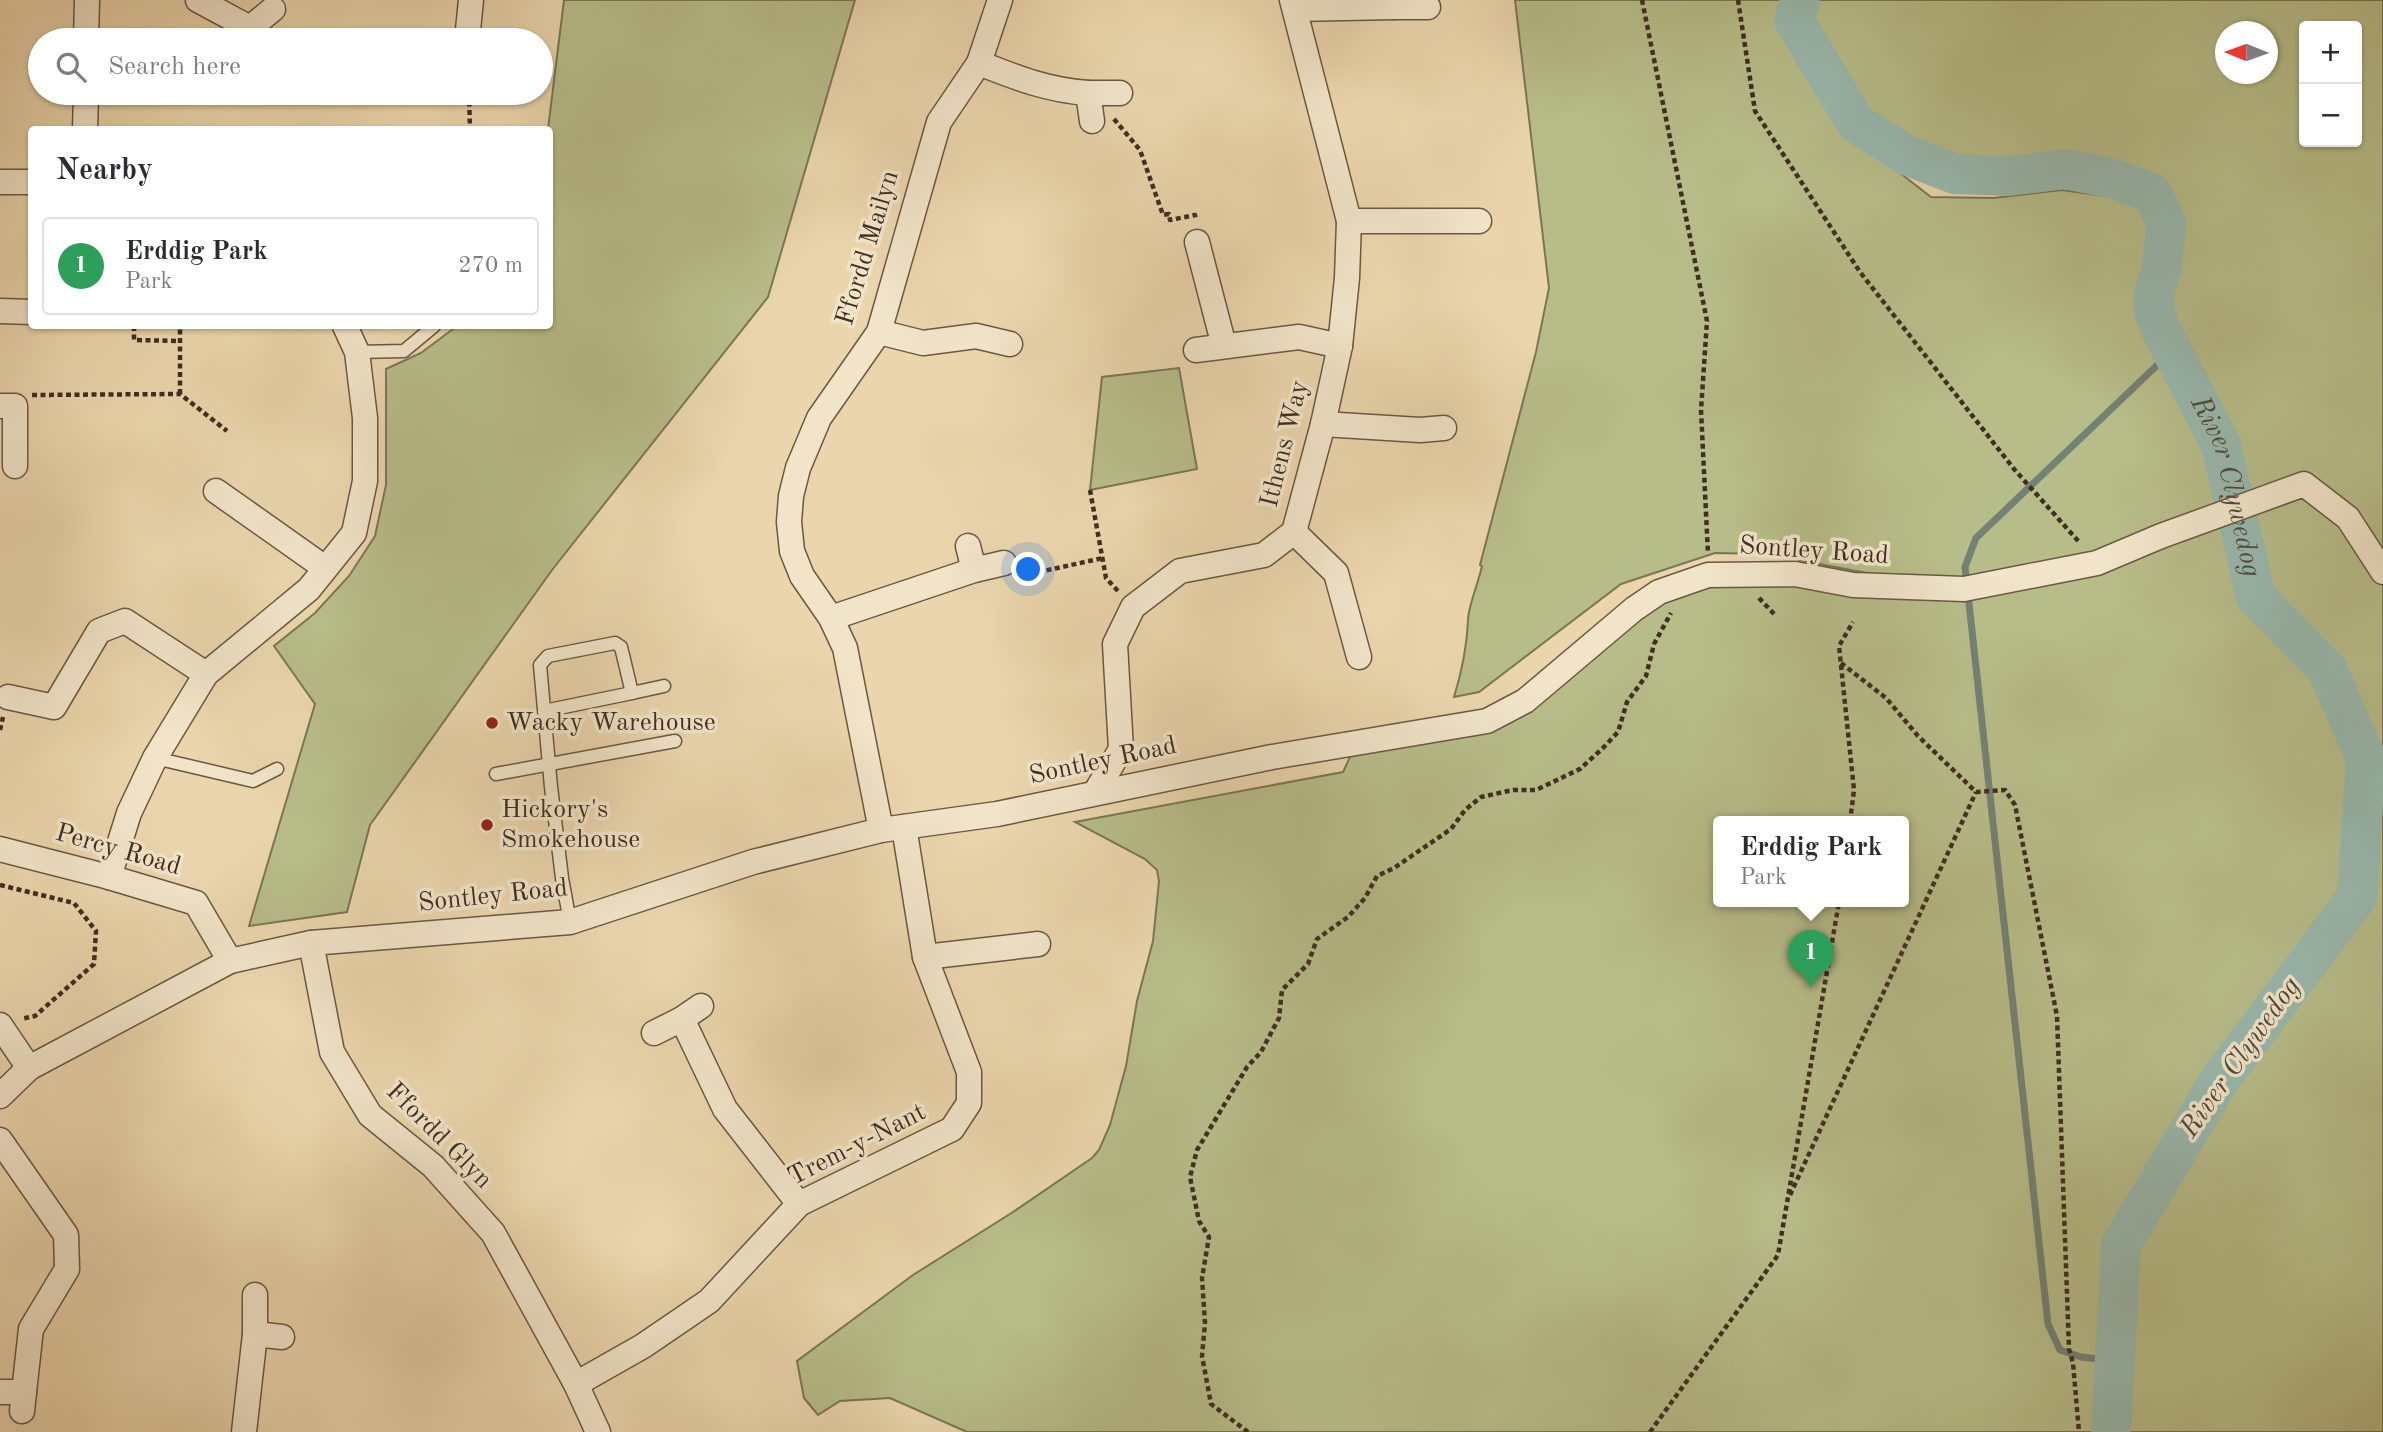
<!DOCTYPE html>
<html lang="en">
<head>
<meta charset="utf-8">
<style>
  :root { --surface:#fff; --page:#f2f2f3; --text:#2b2b33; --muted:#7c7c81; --line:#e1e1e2; --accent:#8f2418 }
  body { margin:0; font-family:"Old Standard TT",serif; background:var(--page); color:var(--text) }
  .controls { position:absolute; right:21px; top:21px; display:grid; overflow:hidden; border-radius:7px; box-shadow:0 2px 5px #0004 }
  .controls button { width:63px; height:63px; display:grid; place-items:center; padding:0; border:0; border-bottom:2px solid var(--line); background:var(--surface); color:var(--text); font:35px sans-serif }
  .compass { position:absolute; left:2215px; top:21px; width:63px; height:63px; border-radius:50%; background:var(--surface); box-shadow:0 2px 5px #0004; rotate:271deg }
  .you { position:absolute; left:1029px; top:570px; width:24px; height:24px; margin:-18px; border:5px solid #fff; border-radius:50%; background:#1a73e8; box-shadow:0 0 0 10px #1a73e833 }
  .badge { display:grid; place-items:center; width:46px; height:46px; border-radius:50%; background:var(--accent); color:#fff; font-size:23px; font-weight:700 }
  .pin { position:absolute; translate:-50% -58px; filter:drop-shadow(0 2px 4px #0008) }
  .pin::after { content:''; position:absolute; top:37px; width:24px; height:21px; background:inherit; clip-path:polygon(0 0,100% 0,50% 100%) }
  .popup { position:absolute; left:1713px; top:816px; width:196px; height:91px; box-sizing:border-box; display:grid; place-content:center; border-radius:7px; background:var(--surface); filter:drop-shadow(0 2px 5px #0005); font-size:23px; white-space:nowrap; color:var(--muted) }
  .popup b { font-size:26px; color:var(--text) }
  .popup::after { content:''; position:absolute; left:50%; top:100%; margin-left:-14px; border:14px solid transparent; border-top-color:var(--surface) }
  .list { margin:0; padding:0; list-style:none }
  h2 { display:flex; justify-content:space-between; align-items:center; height:91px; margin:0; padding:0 28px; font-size:30px }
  h2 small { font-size:23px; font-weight:400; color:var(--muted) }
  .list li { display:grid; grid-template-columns:46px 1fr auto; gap:21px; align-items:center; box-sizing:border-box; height:98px; margin:0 14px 14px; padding:0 14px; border:2px solid var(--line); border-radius:7px }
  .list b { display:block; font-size:26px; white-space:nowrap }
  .list p { margin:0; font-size:23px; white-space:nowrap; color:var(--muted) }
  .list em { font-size:23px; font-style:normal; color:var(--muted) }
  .icon { flex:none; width:38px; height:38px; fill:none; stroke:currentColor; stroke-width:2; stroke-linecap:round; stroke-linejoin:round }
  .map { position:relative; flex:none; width:2383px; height:1432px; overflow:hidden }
  .search { position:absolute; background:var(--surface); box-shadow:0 2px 5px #0004; left:28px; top:28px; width:525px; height:77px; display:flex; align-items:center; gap:18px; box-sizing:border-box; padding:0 24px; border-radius:38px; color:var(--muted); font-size:26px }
  .panel { position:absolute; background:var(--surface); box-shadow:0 2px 5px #0004; left:28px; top:126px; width:525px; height:203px; border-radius:7px }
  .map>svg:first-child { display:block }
  .green { fill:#b7bd89; stroke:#7b7656; stroke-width:2; fill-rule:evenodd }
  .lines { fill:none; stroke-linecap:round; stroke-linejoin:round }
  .stream { stroke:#748175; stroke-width:7 }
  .river { stroke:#98b8ad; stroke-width:40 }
  .service-casing { stroke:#6a5844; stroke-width:15 }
  .minor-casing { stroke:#6a5844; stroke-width:27 }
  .path { stroke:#3f2e22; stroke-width:4.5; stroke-dasharray:5 3.5; stroke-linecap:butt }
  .service { stroke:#f1e4c9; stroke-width:12 }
  .minor { stroke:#f1e4c9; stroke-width:24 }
  .poi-dot { fill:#8f2418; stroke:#f1e4c9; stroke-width:2.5 }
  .labels { text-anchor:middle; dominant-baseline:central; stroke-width:7; stroke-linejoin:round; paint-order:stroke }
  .street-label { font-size:26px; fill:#3f2e22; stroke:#f1e4c9 }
  .poi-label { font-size:26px; fill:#3f2e22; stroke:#f1e4c9; text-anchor:start }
  .water-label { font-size:28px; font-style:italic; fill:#514a3e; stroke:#f1e4c9 }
</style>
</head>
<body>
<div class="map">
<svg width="2383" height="1432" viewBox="0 0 2383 1432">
  <rect width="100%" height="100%" fill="#ead5ac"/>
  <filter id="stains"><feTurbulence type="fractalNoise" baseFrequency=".00286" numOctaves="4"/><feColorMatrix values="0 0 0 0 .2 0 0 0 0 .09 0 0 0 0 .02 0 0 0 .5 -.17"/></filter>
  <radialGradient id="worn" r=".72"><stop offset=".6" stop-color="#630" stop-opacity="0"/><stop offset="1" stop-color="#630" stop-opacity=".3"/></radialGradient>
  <g class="green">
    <path d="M564 0H855L768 297 552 570 370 825 347 912 249 926 315 704 274 646 315 613 349 576 375 536 386 485V369L421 353 457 326H550L548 129Z"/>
    <path d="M1515 0H2383V1432H967L890 1398 840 1401 818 1415 804 1398 797 1361 913 1275 1013 1212 1092 1158 1099 1150 1110 1125 1126 1066 1137 1001 1153 941 1159 881 1157 870 1145 859 1075 822 1343 772 1357 742 1487 721 1588 647 1708 575 1964 589 2102 554 1980 579 1883 576 1766 554 1715 553 1621 584 1479 692 1454 697C1462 671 1467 647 1468 620 1468 607 1479 581 1482 566L1480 565 1536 352 1549 288ZM2304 26H2357V142H2304ZM2226 32H2268V74H2226ZM1948 156C1986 162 2025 167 2064 159L2105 196 2062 190 1994 198 1931 197 1896 170ZM1718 822H1904V902H1718Z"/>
    <path d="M1179 368 1197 469 1090 490 1102 377Z"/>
  </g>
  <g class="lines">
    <path class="stream" d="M2115 1361 2081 1357 2060 1350 2048 1324 1965 567 1976 538 2172 351"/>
    <path class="river" id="s1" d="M1800 0 1794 20 1856 123 1906 155 1955 174 2008 176 2065 169 2111 178 2152 193 2166 222 2162 269 2154 292V311L2160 328 2221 445 2256 597 2327 669 2366 758 2357 897 2219 1081 2121 1245 2111 1432"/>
    <g class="service-casing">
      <g id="service">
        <path d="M357 352 404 351 434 326"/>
        <path d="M544 711 632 693"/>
        <path d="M155 758 253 781 277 769"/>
        <path d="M496 774 675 741"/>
        <path d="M570 922 562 878 551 787 540 665 548 656 615 643 621 647 632 693 664 686"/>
      </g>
    </g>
    <g class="minor-casing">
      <g id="minor">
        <path d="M198 0 250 28"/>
        <path d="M1394 0V7H1428"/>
        <path d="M1295 9 1394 7"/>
        <path d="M86 40 87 0"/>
        <path d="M249 40 250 28 273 9"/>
        <path d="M467 40 471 0"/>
        <path d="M979 63C1017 78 1047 90 1088 93"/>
        <path d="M1092 121 1088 93H1120"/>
        <path d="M85 130 86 93"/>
        <path d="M0 182H32"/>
        <path d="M1349 221H1479"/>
        <path d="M1197 242 1224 346"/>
        <path d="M0 311 32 312"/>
        <path d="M879 332 923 343 976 336 1010 344"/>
        <path d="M1196 350 1299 337 1340 346"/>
        <path d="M0 406H15V466"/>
        <path d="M1323 424 1420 430 1444 428"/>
        <path d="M216 491 325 568"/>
        <path d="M1294 532 1336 573 1359 657"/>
        <path d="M968 546 974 570"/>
        <path d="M831 618 974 570 1004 563"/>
        <path d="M8 697 54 707 99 631 125 621 206 674"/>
        <path d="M1095 793 1121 749 1115 644 1133 607 1180 571 1264 555 1294 532 1323 424 1340 346 1347 278 1349 221 1292 0"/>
        <path d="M881 830 845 648 831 618 802 576 792 551 789 522 791 496 798 468 819 418 879 332 939 122 979 63 1000 0"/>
        <path d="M0 849 109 877 196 903 230 961"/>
        <path d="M109 877 129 813 155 758 206 674 309 589 354 533 365 481V418L357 352 345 326"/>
        <path d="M311 943 332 1052 370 1115 433 1166 493 1233 576 1384 598 1432"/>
        <path d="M925 957 1038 944"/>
        <path d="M682 1019 701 1006"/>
        <path d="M0 1025 29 1068"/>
        <path d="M654 1033 682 1019 725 1109 799 1204"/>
        <path d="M0 1096 29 1068 230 961 311 943 570 922 753 862 881 830 997 814 1272 757 1487 721 1525 701 1634 609 1659 592 1708 575 1795 574 1853 585 1964 589 2097 563 2161 536 2304 484 2348 518 2383 572"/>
        <path d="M0 1140 66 1235 67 1269 31 1329 24 1392"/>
        <path d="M255 1334 282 1337"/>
        <path d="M576 1384 643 1346 709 1301 799 1204 952 1129 969 1103V1072L925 957 904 827"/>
        <path d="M0 1392H24L22 1411"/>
        <path d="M244 1432 255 1334V1295"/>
      </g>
    </g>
    <g class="path">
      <path d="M1642 0 1707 321 1701 410 1708 554"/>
      <path d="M1738 0 1755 111 1860 272 2014 469 2080 543"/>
      <path d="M469 93 470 130"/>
      <path d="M1114 119 1140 150 1163 215 1169 214 1170 220 1195 215 1196 220"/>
      <path d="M134 326V340L180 341"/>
      <path d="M180 394V326"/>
      <path d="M32 395 180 394 227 431"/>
      <path d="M1090 490 1106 578 1118 591"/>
      <path d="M1022 571 1030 574 1103 558"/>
      <path d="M1759 598 1775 615"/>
      <path d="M1841 663 1886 698 1918 736 1976 792 2005 790 2015 805 2057 1016 2069 1349 2073 1363 2079 1432"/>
      <path d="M0 730 3 717"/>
      <path d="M1850 822 1854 790 1839 646 1853 622"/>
      <path d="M0 885 74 903 96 931 94 964 35 1016 21 1019"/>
      <path d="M1790 1195 1976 792"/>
      <path d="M1248 1432 1211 1404 1202 1356 1205 1323 1202 1278 1209 1237 1199 1221 1190 1177 1197 1150 1247 1067 1261 1052 1279 1018 1282 990 1308 964 1317 939 1348 917 1365 898 1377 876 1394 868 1451 829 1465 810 1481 797 1513 790H1536L1580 769 1603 748 1618 732 1627 702 1646 676 1654 644 1671 613"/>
      <path d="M1650 1432 1778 1255 1839 902"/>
    </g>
    <use href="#service" class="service"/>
    <use href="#minor" class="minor"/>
  </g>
  <g class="poi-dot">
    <circle cx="492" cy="723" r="7"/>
    <circle cx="487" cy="825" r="7"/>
  </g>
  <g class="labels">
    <g class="street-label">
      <text transform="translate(868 248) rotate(-73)">Ffordd Mailyn</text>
      <text transform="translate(1285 444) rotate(-76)">Ithens Way</text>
      <text transform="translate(1814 551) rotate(4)">Sontley Road</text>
      <text transform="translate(1103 761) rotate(-12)">Sontley Road</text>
      <text transform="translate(118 850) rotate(16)">Percy Road</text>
      <text transform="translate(493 896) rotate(-6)">Sontley Road</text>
      <text transform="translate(439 1136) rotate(45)">Ffordd Glyn</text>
      <text transform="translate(857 1145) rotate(-27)">Trem-y-Nant</text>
    </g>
    <g class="poi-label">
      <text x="506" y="723">Wacky Warehouse</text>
      <text x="501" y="810">Hickory's<tspan x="501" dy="30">Smokehouse</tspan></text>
    </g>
    <g class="water-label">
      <text stroke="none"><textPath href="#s1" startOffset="768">River Clywedog</textPath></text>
      <text transform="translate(2241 1058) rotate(-55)">River Clywedog</text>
    </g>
  </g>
  <rect width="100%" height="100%" filter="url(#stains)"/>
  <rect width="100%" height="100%" fill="url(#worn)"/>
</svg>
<div class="controls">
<button>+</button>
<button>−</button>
</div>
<svg class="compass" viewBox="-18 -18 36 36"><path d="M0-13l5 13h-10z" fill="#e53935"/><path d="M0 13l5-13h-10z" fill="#7c7c81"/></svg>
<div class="you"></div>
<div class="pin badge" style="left:1811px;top:988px;background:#2e9e5b">1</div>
<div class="popup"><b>Erddig Park</b>Park</div>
<div class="search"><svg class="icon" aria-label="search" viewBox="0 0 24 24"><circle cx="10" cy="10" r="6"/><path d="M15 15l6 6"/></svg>Search here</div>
<section class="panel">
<h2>Nearby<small></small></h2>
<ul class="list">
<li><span class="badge" style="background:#2e9e5b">1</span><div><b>Erddig Park</b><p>Park</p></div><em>270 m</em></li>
</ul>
</section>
</div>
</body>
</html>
